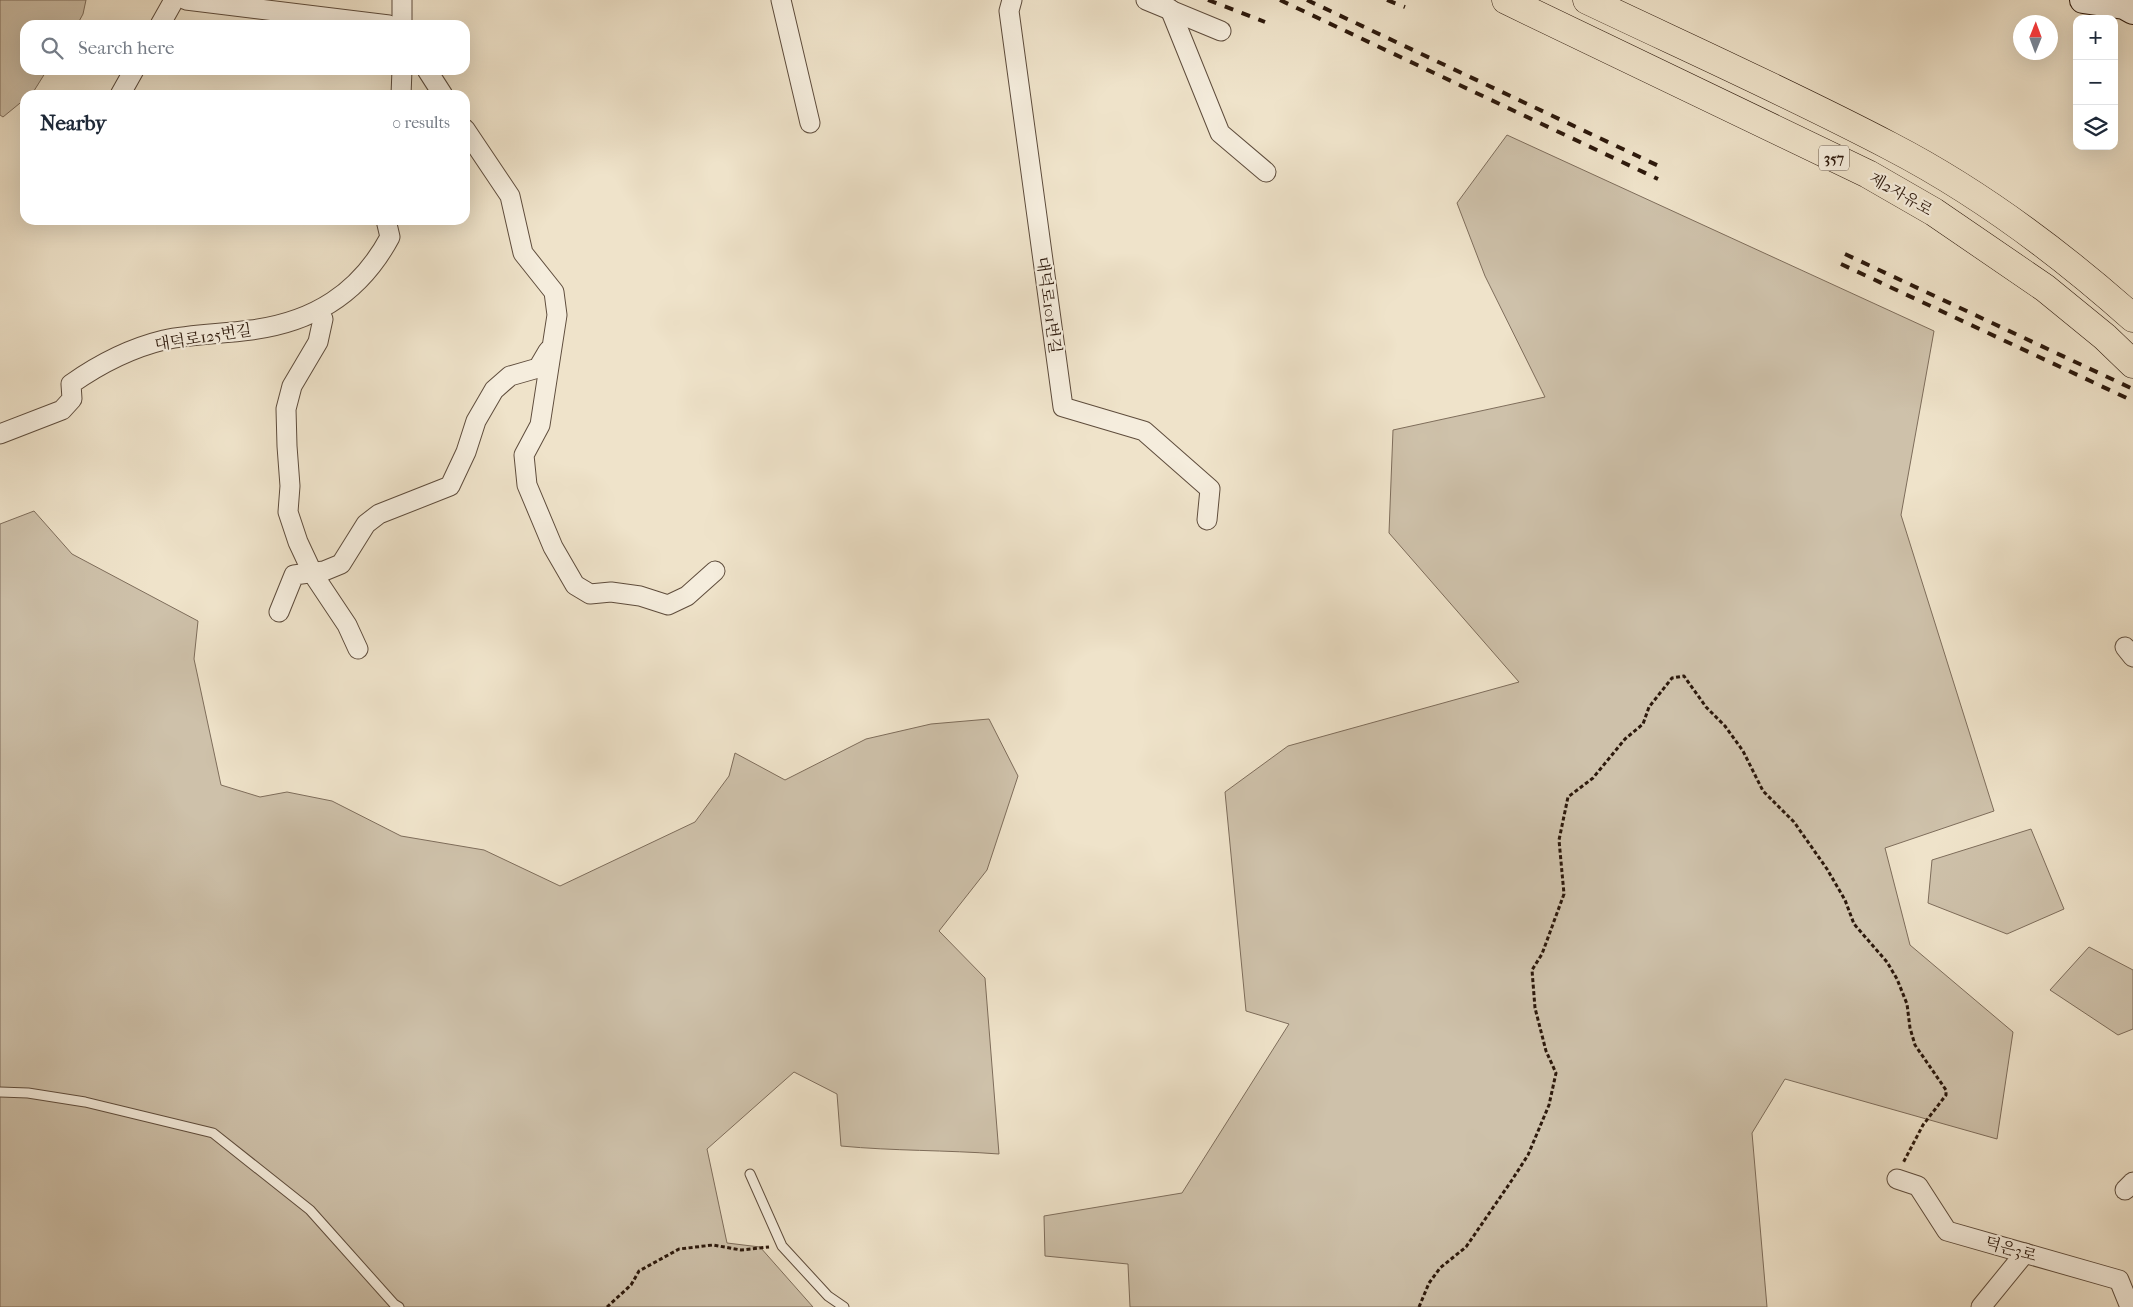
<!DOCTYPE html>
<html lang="en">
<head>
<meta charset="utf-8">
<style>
  :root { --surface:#fff; --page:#f2f2f3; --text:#1f2937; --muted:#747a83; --line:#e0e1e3 }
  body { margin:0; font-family:"IM FELL French Canon","Noto Serif KR",serif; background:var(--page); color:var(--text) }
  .controls { position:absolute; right:15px; top:15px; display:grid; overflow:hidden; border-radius:10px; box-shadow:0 5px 20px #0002 }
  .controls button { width:45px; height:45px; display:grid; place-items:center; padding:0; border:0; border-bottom:1px solid var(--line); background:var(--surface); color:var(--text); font:25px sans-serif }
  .compass { position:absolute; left:2013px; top:15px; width:45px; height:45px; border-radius:50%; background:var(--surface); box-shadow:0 5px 20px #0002; rotate:1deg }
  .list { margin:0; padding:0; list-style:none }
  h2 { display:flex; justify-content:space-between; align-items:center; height:65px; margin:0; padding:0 20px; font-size:21px }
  h2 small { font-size:16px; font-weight:400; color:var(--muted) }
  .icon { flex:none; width:28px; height:28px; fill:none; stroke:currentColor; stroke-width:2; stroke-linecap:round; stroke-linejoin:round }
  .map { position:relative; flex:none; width:2133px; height:1307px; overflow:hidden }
  .search { position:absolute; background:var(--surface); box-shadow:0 5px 20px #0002; left:20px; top:20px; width:450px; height:55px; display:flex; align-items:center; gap:12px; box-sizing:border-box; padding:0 18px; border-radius:15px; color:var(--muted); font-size:19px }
  .panel { position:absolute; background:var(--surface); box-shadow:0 5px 20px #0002; left:20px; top:90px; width:450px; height:135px; border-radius:15px }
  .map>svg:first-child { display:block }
  .green { fill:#cec1aa; stroke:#7e6d5b }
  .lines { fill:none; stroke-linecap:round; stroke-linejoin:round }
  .lane-casing { stroke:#5e4c3c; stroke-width:11 }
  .street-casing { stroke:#5e4c3c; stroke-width:21 }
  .secondary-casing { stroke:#2d190c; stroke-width:28 }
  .highway-casing { stroke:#2d190c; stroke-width:29 }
  .path { stroke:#2d190c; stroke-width:3; stroke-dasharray:4 2.5; stroke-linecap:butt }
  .lane { stroke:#f5eddd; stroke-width:9 }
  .street { stroke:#f5eddd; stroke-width:19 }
  .secondary { stroke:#f5eddd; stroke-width:26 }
  .highway { stroke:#efe3ca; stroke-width:28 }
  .rail { stroke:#2d190c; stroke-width:4; stroke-dasharray:9 9; stroke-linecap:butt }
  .labels { text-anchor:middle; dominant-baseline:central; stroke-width:4.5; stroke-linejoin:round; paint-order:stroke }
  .shield { fill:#f5eddd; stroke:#69594b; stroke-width:1 }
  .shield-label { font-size:15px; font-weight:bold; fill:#2d190c }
  .street-label { font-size:16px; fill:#2d190c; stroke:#f5eddd }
</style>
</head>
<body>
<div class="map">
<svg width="2133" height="1307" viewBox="0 0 2133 1307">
  <rect width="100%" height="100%" fill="#efe3ca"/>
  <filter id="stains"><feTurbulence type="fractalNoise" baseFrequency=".004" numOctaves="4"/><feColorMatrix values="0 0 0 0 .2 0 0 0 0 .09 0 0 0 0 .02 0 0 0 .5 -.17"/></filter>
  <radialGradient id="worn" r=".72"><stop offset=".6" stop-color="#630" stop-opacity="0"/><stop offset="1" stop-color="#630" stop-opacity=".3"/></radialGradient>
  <g class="green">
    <path d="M0 0H86L83 14 77 25H25V70H47L32 94 25 95V99L3 117 0 115Z"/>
    <path d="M1507 135 1934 331 1901 515 1994 811 1885 848 1910 945 2013 1032 1997 1139 1785 1079 1752 1133 1767 1307H1130L1128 1264 1045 1256 1044 1216 1182 1193 1289 1024 1246 1011 1225 792 1288 746 1519 682 1389 533 1393 430 1545 397 1485 276 1457 203Z"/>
    <path d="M34 511 72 554 198 621 194 659 221 785 260 797 287 792 332 801 401 836 484 850 560 886 695 822 729 776 735 753 785 780 866 739 931 724 989 719 1018 776 987 870 939 931 985 978 999 1154C946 1150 893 1151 841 1146L837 1094 794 1072 707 1149 727 1243 760 1247 813 1307H0V524Z"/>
    <path d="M2031 829 2064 909 2007 934 1928 903 1932 860Z"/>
    <path d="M2089 947 2133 970V1029L2118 1035 2050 990Z"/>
  </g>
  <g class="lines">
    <g class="lane-casing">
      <g id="lane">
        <path d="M0 1092 28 1093 85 1102 213 1133 310 1210 394 1304 399 1307"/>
        <path d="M750 1174 782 1246 828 1296 844 1307"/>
      </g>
    </g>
    <g class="street-casing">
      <g id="street">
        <path d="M186 0 389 25"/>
        <path d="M781 0 810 123"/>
        <path d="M1012 0 1009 11 1063 407 1144 431 1210 489 1207 520"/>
        <path d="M1146 0 1221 31"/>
        <path d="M1170 9 1220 133 1266 172"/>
        <path d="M160 25 174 0"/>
        <path d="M402 25V0"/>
        <path d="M427 70 443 95"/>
        <path d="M120 95 134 70"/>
        <path d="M401 95 402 70"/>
        <path d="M465 129 510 196 523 253 554 292 557 315 540 425 524 455 527 485 553 547 575 585 590 594 611 592 640 596 668 605 687 596 715 571"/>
        <path d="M318 311 323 319 318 342 292 386 286 409 287 446 290 486 288 512 298 542 313 574 347 625 358 649"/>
        <path d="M0 434 62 410 72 399 71 384C98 365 131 348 164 340 192 334 222 334 251 330 314 322 360 293 390 237L386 220"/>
        <path d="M279 612 294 575 324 571 341 564 366 524 379 514 450 486 466 452 476 421 494 390 510 376 538 368 548 351"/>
        <path d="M2125 647 2133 657"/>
        <path d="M1897 1179 1918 1186 1947 1231 2119 1280 2130 1307"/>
        <path d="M2125 1190 2133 1182"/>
        <path d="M1981 1307 2025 1253"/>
      </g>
    </g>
    <g class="secondary-casing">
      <path id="secondary" d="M2083 0 2124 6 2133 11"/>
    </g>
    <g class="highway-casing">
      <g id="highway">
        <path d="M1506 0 1868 174 1934 212 2045 288 2105 337 2133 364"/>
        <path d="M1587 0C1688 48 1791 94 1890 146 1977 191 2060 253 2133 318"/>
      </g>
    </g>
    <g class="path">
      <path d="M607 1307 631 1285 639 1271 679 1249 713 1245 741 1250 769 1247"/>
      <path d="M1419 1307 1429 1283 1440 1268 1466 1247 1512 1180 1528 1155 1549 1105 1556 1073 1546 1051 1535 1008 1532 970 1542 954 1564 894 1559 840 1568 797 1593 778 1625 739 1643 724 1649 707 1672 678 1684 676 1706 707 1725 726 1743 751 1763 791 1794 822 1827 869 1845 900 1854 924 1887 962 1897 979 1907 1004 1910 1028 1915 1045 1946 1090V1095L1923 1125 1903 1163"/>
    </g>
    <use href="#lane" class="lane"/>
    <use href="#street" class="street"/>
    <use href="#secondary" class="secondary"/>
    <use href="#highway" class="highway"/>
    <g class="rail">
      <path d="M1208 0 1265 22"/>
      <path d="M1280 0 1658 179"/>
      <path d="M1307 0 1663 168"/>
      <path d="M1387 0 1405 7"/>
      <path d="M1845 254 2133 389"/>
      <path d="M1841 264 2133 401"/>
    </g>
  </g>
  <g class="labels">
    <rect class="shield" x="1819" y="145.5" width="30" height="25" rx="4"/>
    <g class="shield-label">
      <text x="1834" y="158">357</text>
    </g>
    <g class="street-label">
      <text transform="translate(1901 194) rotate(30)">제2자유로</text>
      <text transform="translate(1049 305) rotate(82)">대덕로101번길</text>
      <text transform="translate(203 337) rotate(-9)">대덕로125번길</text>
      <text transform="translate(2011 1249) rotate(16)">덕은3로</text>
    </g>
  </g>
  <rect width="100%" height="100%" filter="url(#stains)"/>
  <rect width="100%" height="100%" fill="url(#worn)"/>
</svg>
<div class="controls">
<button>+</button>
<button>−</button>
<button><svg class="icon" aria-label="layers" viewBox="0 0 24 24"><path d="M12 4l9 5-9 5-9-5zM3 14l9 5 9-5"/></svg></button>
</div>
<svg class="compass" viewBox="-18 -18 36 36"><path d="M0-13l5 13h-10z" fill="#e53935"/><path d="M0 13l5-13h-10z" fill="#747a83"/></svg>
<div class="search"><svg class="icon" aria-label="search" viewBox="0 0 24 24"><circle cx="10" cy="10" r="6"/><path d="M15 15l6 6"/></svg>Search here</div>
<section class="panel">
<h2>Nearby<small>0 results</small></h2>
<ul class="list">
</ul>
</section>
</div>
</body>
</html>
